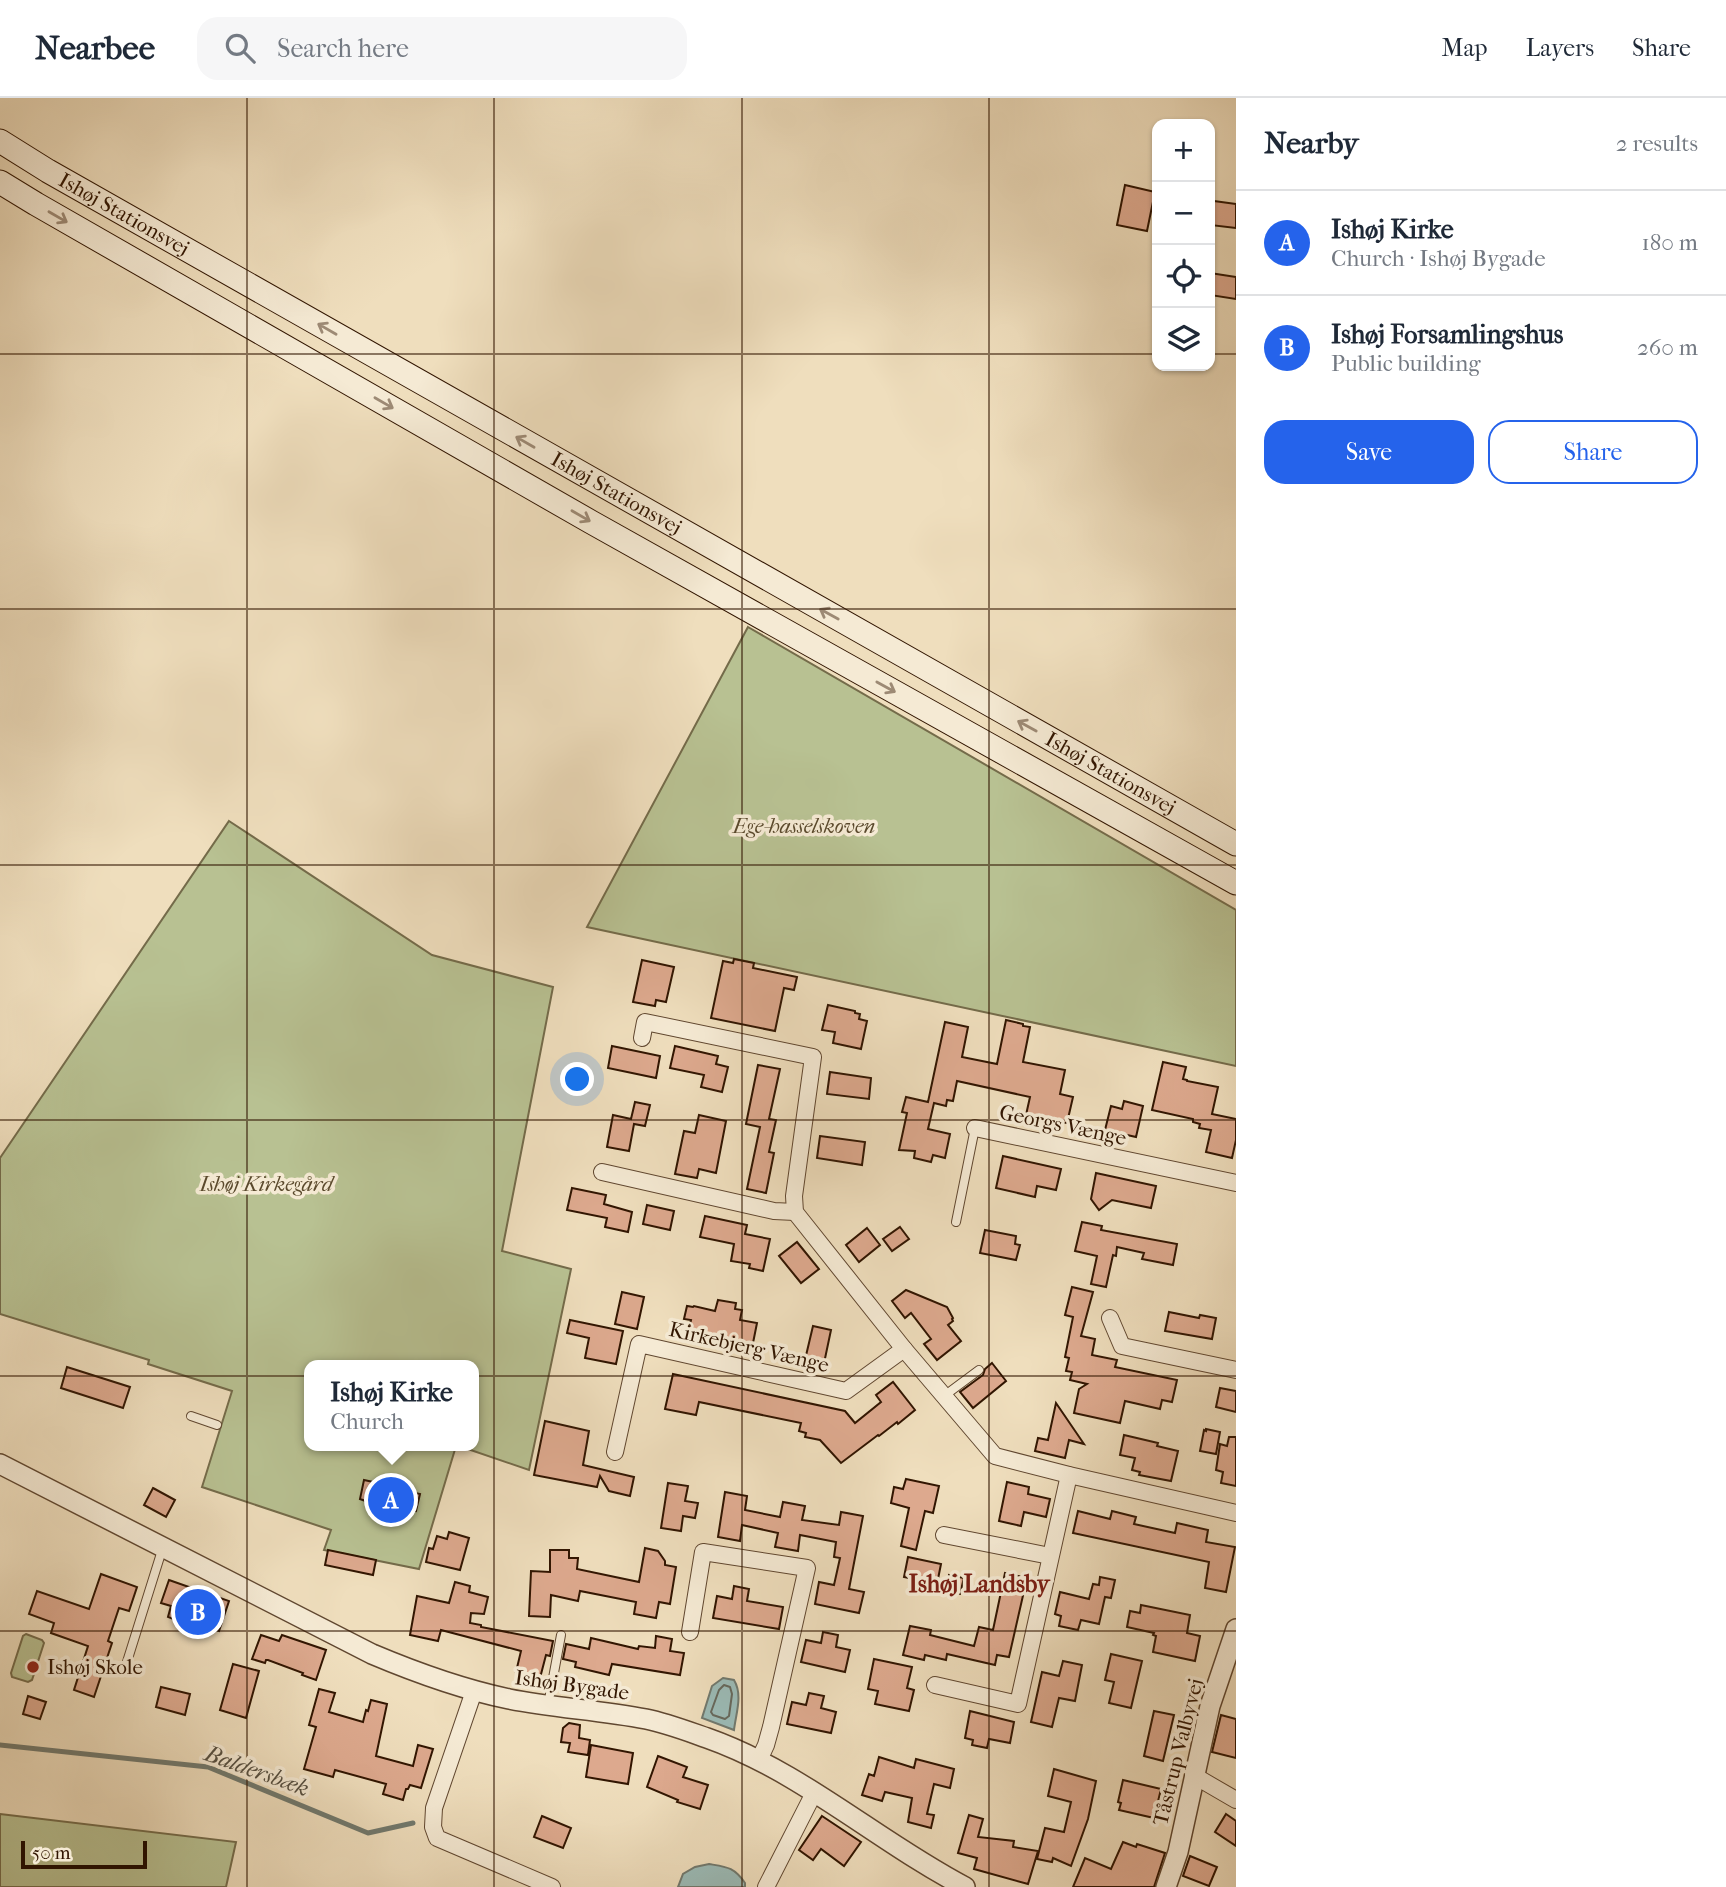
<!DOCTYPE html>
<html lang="en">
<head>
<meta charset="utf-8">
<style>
  :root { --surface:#fff; --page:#f6f6f7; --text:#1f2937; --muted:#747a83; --line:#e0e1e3; --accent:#2563eb }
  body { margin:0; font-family:"IM FELL French Canon",serif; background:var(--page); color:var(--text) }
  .controls { position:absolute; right:21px; top:21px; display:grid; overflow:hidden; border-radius:14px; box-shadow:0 2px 5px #0004 }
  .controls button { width:63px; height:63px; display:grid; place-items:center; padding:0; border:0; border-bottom:2px solid var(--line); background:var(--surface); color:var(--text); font:35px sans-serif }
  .scale { position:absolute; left:21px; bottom:18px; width:126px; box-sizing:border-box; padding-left:7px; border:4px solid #311501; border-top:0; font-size:19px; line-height:24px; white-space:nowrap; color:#311501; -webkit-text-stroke:5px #f5ead4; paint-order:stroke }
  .you { position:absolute; left:578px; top:982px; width:24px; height:24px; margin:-18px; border:5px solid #fff; border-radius:50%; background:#1a73e8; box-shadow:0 0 0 10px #1a73e833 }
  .badge { display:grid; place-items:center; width:46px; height:46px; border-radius:50%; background:var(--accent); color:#fff; font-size:23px; font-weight:700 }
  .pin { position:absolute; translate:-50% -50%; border:4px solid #fff; box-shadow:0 2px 7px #0006 }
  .popup { position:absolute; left:304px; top:1262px; width:175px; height:91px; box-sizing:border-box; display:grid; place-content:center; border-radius:14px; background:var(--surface); filter:drop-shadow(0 2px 5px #0005); font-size:23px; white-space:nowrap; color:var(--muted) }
  .popup b { font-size:26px; color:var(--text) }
  .popup::after { content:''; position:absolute; left:50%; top:100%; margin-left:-14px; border:14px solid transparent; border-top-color:var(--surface) }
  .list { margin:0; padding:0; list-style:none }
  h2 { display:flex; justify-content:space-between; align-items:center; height:91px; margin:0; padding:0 28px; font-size:30px }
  h2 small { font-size:23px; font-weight:400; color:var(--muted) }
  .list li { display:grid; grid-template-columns:46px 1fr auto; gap:21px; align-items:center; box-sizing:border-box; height:105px; padding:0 28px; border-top:2px solid var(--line) }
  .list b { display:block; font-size:26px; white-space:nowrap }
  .list p { margin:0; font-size:23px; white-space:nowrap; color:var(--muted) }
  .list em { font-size:23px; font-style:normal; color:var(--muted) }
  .actions { display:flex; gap:14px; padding:21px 28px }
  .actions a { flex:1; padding:16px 0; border:2px solid var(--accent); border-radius:21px; text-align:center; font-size:24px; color:var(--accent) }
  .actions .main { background:var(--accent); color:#fff }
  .icon { flex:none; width:38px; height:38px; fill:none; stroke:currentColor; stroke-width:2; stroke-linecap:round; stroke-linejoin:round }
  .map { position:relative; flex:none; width:1236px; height:1789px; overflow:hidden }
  header { display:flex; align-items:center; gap:42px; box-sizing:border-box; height:98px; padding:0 35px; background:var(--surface); border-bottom:2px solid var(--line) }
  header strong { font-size:33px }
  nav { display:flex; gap:38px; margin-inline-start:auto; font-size:24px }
  .search { width:490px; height:63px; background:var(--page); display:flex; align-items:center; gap:18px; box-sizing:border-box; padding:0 24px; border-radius:21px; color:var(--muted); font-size:26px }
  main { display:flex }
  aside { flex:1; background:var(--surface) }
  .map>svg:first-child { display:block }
  .green { fill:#b8c192; stroke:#746b4a; stroke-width:2 }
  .water { fill:#9bbbb7; stroke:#71796e; stroke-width:2 }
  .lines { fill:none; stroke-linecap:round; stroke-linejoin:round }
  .shore { stroke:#66685c; stroke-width:2 }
  .stream { stroke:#71796e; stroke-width:5 }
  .building { fill:#dda98e; stroke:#311501; stroke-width:2 }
  .service-casing { stroke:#604730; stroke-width:10 }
  .minor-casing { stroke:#604730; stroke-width:18 }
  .tertiary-casing { stroke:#604730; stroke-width:22 }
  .secondary-casing { stroke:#311501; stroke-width:25 }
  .service { stroke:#f5ead4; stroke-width:8 }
  .minor { stroke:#f5ead4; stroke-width:16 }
  .tertiary { stroke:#f5ead4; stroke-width:19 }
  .secondary { stroke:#f5ead4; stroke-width:23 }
  .oneway { stroke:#9d8a75 }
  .grid { fill:none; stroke:#311501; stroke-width:2; stroke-opacity:0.55 }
  .poi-dot { fill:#8f2418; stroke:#f5ead4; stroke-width:2.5 }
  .labels { text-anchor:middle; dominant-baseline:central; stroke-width:7; stroke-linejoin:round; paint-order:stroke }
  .street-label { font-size:21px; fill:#311501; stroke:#f5ead4 }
  .park-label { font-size:21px; font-style:italic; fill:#5a492c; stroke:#f5ead4 }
  .poi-label { font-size:21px; fill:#311501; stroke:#f5ead4; text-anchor:start }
  .water-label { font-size:23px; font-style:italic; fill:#564f41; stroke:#f5ead4 }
  .quarter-label { font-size:24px; font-weight:bold; fill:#7a1f14; stroke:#f5ead4 }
</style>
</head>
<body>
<header>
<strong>Nearbee</strong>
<div class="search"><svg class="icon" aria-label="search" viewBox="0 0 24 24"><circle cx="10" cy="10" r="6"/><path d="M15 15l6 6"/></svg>Search here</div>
<nav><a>Map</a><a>Layers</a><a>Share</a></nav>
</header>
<main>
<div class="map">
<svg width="1236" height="1789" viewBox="0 0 1236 1789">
  <rect width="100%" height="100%" fill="#efdebd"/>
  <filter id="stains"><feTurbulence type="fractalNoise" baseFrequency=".00286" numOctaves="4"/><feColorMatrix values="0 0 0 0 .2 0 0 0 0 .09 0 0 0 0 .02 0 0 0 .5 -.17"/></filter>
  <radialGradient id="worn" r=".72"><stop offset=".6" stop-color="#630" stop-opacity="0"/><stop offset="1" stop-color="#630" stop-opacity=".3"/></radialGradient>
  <g class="green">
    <path d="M748 529 1236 812V968L587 829Z"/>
    <path d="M229 723 432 857 553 889 502 1153 571 1171 529 1372 459 1348H473V1267H309V1348H456L419 1471 324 1452 331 1432 202 1389 232 1293 148 1266 149 1262 0 1216V1060Z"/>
    <path d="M26 1536 42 1542 44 1545 32 1582 28 1584 12 1579 11 1575 23 1538Z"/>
    <path d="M0 1716 236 1744 226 1789H0Z"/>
  </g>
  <g class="water">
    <path d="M723 1580 734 1582C743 1597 736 1615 734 1632L702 1620 712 1588Z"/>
    <path d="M709 1766C727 1769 734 1769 745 1785V1789H678L683 1776 695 1769Z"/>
  </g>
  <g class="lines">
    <path class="shore" d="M724 1587 730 1589 732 1596 729 1618 725 1621 713 1617 711 1614 719 1592Z"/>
    <path class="stream" d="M0 1647 208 1669 368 1735 413 1725"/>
  </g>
  <g class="building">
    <path d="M1125 87 1155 94 1147 133 1117 127Z"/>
    <path d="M1214 103 1236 106V130L1210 127Z"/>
    <path d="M1210 175 1236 179V201L1210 197Z"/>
    <path d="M734 861 754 865 753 870 797 879 794 892 784 890 775 933 711 920 723 863 733 865Z"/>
    <path d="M642 862 674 869 666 904 656 902 655 908 633 904Z"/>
    <path d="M828 907 855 913V915L860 916 859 921 867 923 861 951 833 945 835 934 822 932Z"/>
    <path d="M1006 922 1023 926V928L1030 929 1023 964 1065 972 1060 996 1073 999 1067 1025 1026 1017 1030 999 957 983 953 1003 947 1002 946 1008 934 1005 928 1031 950 1036 945 1060 933 1057 931 1064 914 1060 915 1053 899 1052 907 1015 902 1014 906 999 928 1004 945 924 968 929 962 959 997 966Z"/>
    <path d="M612 948 660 958 656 980 608 970Z"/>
    <path d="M675 948 718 958 716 966 728 969 722 994 701 989 704 977 670 970Z"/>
    <path d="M1163 964 1186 969 1183 981 1187 982V983L1218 989 1212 1016 1236 1021V1042L1232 1060 1206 1054 1211 1032 1199 1030 1200 1026 1193 1024V1021L1152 1012Z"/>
    <path d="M758 967 780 971 769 1021 776 1022 769 1054 774 1055 766 1095 747 1091 760 1029 746 1026Z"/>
    <path d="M830 974 871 980 869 1001 827 996Z"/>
    <path d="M1124 1003 1143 1008 1136 1039 1105 1032 1111 1008 1122 1011Z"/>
    <path d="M635 1004 650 1007 645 1028 634 1026 629 1053 607 1049 613 1017 631 1021Z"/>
    <path d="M699 1017 726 1023 716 1075 699 1071 697 1080 675 1076 684 1033 695 1035Z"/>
    <path d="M820 1038 865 1044 862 1067 817 1060Z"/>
    <path d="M1003 1058 1061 1071 1056 1092 1037 1088 1035 1099 996 1090Z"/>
    <path d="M1096 1075 1156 1088 1151 1110 1112 1102 1099 1112 1091 1101Z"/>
    <path d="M572 1090 606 1097 604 1106 632 1114 628 1134 605 1129 607 1120 567 1112Z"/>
    <path d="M647 1107 674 1113 670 1132 643 1126Z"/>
    <path d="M705 1118 747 1127 745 1136 770 1141 763 1173 749 1170 750 1166 731 1163 734 1146 700 1139Z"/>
    <path d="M1082 1124 1102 1128 1101 1132 1177 1146 1173 1167 1142 1161 1144 1155 1117 1149 1116 1158 1113 1157 1106 1189 1091 1186 1097 1158 1075 1153Z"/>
    <path d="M900 1129 909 1141 892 1153 883 1141Z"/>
    <path d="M867 1130 880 1147 859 1164 846 1147Z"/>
    <path d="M985 1132 1016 1138 1015 1146 1020 1147 1016 1162 980 1155Z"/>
    <path d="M797 1144 819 1171 801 1185 779 1158Z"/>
    <path d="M1072 1189 1093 1194 1081 1238 1095 1241 1092 1257 1117 1262 1115 1269 1177 1282 1172 1304 1162 1302 1160 1311 1125 1303 1120 1325 1074 1315 1079 1291 1087 1286 1070 1282 1072 1274 1066 1273 1069 1260 1065 1259 1073 1219 1065 1217Z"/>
    <path d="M906 1192 947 1209 953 1220 952 1221 953 1223 948 1227 961 1243 937 1262 924 1246 931 1241 911 1215 905 1220 892 1203Z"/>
    <path d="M622 1194 644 1199 637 1231 615 1226Z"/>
    <path d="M718 1202 736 1205 735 1211 742 1212 740 1222 757 1225 751 1255 686 1242 691 1222 684 1221 687 1208 693 1209 694 1208 715 1213Z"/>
    <path d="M1169 1214 1199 1220 1200 1217 1216 1220 1212 1241 1165 1233Z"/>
    <path d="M570 1222 623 1233 616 1266 585 1260 589 1240 567 1235Z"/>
    <path d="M813 1228 831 1232 823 1270 804 1266Z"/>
    <path d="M992 1265 1006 1283 973 1310 960 1294 983 1277 985 1271Z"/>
    <path d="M67 1269 130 1289 123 1310 61 1290Z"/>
    <path d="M673 1276 845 1313 855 1325 881 1304 876 1297 893 1284 915 1312 898 1326 897 1324 879 1338 878 1337 841 1365 820 1342 805 1339 806 1335 799 1333 801 1325 699 1304 696 1317 665 1311Z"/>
    <path d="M1220 1290 1236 1293V1314L1216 1309Z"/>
    <path d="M1056 1305 1084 1346 1069 1342 1065 1360 1035 1353 1038 1340 1048 1342Z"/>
    <path d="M545 1323 589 1333 583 1367 634 1379 630 1398 609 1393 600 1378 597 1389 534 1377Z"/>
    <path d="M1206 1331 1220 1334 1216 1356 1200 1353 1204 1332 1206 1333Z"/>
    <path d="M1124 1337 1158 1345 1157 1348 1178 1353 1171 1383 1139 1377 1140 1374 1132 1372 1135 1360 1120 1357Z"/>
    <path d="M1229 1339H1236V1388L1221 1385 1223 1374 1216 1372 1220 1346 1227 1348Z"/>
    <path d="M906 1381 939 1388 933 1415 925 1413 916 1452 901 1448 909 1410 891 1405 894 1389 903 1391Z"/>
    <path d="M364 1382 406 1391 405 1393 420 1396 416 1413 402 1409 401 1412 387 1409 384 1420 371 1418 374 1406 360 1401Z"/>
    <path d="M1007 1384 1029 1389 1028 1396 1050 1401 1046 1419 1024 1414 1021 1428 999 1423Z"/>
    <path d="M668 1385 688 1388 685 1403 698 1405 695 1420 683 1418 681 1433 661 1430Z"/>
    <path d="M153 1390 175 1402 166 1419 144 1407Z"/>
    <path d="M725 1394 747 1398 745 1412 780 1419 783 1404 805 1408 802 1422 839 1427 841 1414 863 1418 849 1491 864 1494 859 1515 815 1506 819 1484 834 1487 840 1460 834 1459 836 1444 800 1437 798 1453 775 1449 778 1435 742 1427 740 1443 718 1439Z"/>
    <path d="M1078 1413 1110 1421 1112 1413 1136 1419 1134 1426 1175 1435 1177 1425 1208 1432 1206 1444 1235 1449 1226 1494 1205 1490 1209 1464 1073 1435Z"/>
    <path d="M449 1434 469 1440 460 1472 426 1464 429 1450 433 1451 437 1438 447 1441Z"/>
    <path d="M645 1450 658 1453 665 1463V1467L676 1469 670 1506 659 1504 656 1520 634 1516 636 1504 580 1493 578 1503 551 1497 550 1519 529 1518 531 1473 550 1474V1452H569V1460H578L577 1471 639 1484Z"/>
    <path d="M328 1452 376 1462 373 1477 325 1467Z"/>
    <path d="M908 1459 941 1466 937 1486 904 1479Z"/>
    <path d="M1005 1475 1027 1480 1009 1559 997 1557 995 1567 947 1556 946 1562 925 1557 924 1562 903 1557 910 1528 931 1532 930 1537 974 1548 979 1529 993 1532Z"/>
    <path d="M101 1476 137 1489 129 1513 119 1510 108 1543 112 1545 94 1599 74 1592 88 1548 51 1535 54 1525 29 1516 37 1493 89 1511Z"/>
    <path d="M949 1477 964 1480 960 1496 946 1494Z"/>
    <path d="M1100 1479 1115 1482 1111 1500 1105 1499 1099 1526 1081 1522 1078 1532 1059 1528 1061 1518 1055 1516 1060 1494 1089 1501 1093 1486 1099 1487Z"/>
    <path d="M169 1482 229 1503 219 1533 205 1528 202 1535 182 1529 184 1525 168 1519 171 1508 161 1505Z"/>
    <path d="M455 1484 470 1488 469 1494 488 1499 484 1516 471 1515 470 1525 481 1527V1529L553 1543 550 1558 546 1557 540 1580 516 1574 521 1553 441 1532 438 1543 410 1537 417 1498 449 1505Z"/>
    <path d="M734 1488 749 1491 747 1503 783 1509 779 1531 713 1520 717 1498 732 1501Z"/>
    <path d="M1141 1507 1190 1517 1187 1535 1200 1538 1195 1563 1153 1554 1156 1538 1153 1537 1154 1535 1127 1529 1130 1513 1140 1515Z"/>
    <path d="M823 1534 838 1537 836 1549 850 1552 845 1574 801 1564 806 1542 821 1545Z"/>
    <path d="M261 1537 279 1543 282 1537 326 1552 316 1582 302 1577 303 1575 268 1562H266L265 1565 252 1561Z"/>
    <path d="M656 1538 672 1541 670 1553 684 1555 680 1577 612 1566 609 1577 575 1569 576 1564 563 1561 566 1546 589 1551 591 1540 638 1551 639 1548 655 1550Z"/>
    <path d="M1111 1556 1142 1563 1131 1610 1109 1605 1114 1584 1105 1582Z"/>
    <path d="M874 1561 912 1569 907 1590 914 1592 909 1613 875 1606 878 1593 868 1591Z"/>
    <path d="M1063 1563 1082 1567 1075 1603 1059 1600 1052 1629 1031 1624 1042 1574 1059 1578Z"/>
    <path d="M233 1566 259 1573 246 1620 220 1612Z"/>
    <path d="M161 1589 190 1596 185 1617 156 1609Z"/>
    <path d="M319 1591 335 1595 329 1614 363 1624 366 1612 368 1613 371 1602 387 1606 376 1658 413 1668 418 1647 433 1651 421 1690 410 1687 408 1691H406L403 1702 383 1696 386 1686 335 1672 333 1679 304 1671 316 1629 309 1627Z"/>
    <path d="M809 1595 824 1598 821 1610 836 1614 831 1635 787 1626 792 1604 806 1607Z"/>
    <path d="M28 1598 46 1604 40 1621 23 1616Z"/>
    <path d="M970 1613 1014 1624 1010 1645 989 1641 987 1650 972 1647 973 1642 965 1640Z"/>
    <path d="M1154 1613 1174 1617 1163 1663 1144 1658Z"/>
    <path d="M1221 1617 1236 1621V1660L1212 1654Z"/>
    <path d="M569 1625 580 1627 579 1640 590 1642 588 1657 568 1654 570 1645 561 1644 563 1630Z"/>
    <path d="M591 1647 633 1655 628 1686 586 1679Z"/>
    <path d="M658 1658 687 1669 683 1679 708 1687 700 1711 677 1704 678 1702 647 1689Z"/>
    <path d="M879 1659 914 1670 916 1661 954 1671 950 1690 934 1686 927 1716 934 1717 931 1730 908 1724 912 1700 885 1694 882 1703 862 1697 869 1676 874 1678Z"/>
    <path d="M1054 1671 1096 1683 1088 1721 1071 1768 1053 1760 1052 1764 1037 1761 1045 1730 1064 1734 1071 1704 1048 1698Z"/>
    <path d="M1123 1682 1161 1691 1154 1720 1119 1712 1121 1705 1118 1704Z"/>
    <path d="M1226 1716 1236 1723V1748L1215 1734Z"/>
    <path d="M969 1717 983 1721 978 1739 1014 1743 1013 1749 1038 1753 1028 1786 974 1771 977 1760 958 1755Z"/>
    <path d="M542 1718 571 1730 563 1750 534 1739Z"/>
    <path d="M822 1718 861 1744 844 1768 821 1751 813 1762 799 1752Z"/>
    <path d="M1123 1744 1136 1749 1137 1746 1165 1755 1154 1789H1073L1085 1760 1111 1771Z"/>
    <path d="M1190 1758 1217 1769 1209 1788 1183 1778Z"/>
  </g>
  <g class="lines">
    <g class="service-casing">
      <g id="service">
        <path d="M956 1124 975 1030"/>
        <path d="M944 1298 979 1272"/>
        <path d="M191 1318 217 1327"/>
        <path d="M126 1567 163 1449"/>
        <path d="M548 1607 561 1537"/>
      </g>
    </g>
    <g class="minor-casing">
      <g id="minor">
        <path d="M642 940 645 924 813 959 794 1098 795 1114 904 1251 995 1358 1069 1377 1236 1415"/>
        <path d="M975 1030 1236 1085"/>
        <path d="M602 1074 774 1113 795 1114"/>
        <path d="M1110 1220 1122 1248 1236 1272"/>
        <path d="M615 1354 639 1246 846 1293 904 1251"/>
        <path d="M944 1437 1050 1458"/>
        <path d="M690 1534 703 1454 807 1470 771 1629 766 1647 759 1662"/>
        <path d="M935 1587 1018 1606 1069 1377"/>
        <path d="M474 1593 434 1710 433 1729 437 1740 552 1789"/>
        <path d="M1193 1677 1236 1702"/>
        <path d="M766 1789 814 1695"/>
      </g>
    </g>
    <g class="tertiary-casing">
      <g id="tertiary">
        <path d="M0 1366 372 1556C417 1575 461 1591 509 1601 554 1610 600 1612 646 1621 666 1625 687 1633 707 1640 801 1673 877 1743 965 1789"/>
        <path d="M1166 1789 1178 1754 1210 1608 1236 1531"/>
      </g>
    </g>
    <g class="secondary-casing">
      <g id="secondary">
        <path id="s1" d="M0 43 48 73 1236 746"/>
        <path d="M0 84 36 106 591 424 1236 785"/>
      </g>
    </g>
    <use href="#service" class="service"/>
    <use href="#minor" class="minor"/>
    <use href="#tertiary" class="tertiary"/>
    <use href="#secondary" class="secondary"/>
  </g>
  <defs><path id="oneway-shaft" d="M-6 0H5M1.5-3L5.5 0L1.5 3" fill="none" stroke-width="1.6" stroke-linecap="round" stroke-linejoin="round" transform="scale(1.75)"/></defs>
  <g class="oneway">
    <use href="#oneway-shaft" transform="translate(58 119) rotate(30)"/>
    <use href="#oneway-shaft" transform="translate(327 231) rotate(-150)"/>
    <use href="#oneway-shaft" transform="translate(384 305) rotate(30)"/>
    <use href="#oneway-shaft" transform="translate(525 344) rotate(-150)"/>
    <use href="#oneway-shaft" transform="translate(581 418) rotate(30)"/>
    <use href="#oneway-shaft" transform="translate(829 516) rotate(-151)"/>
    <use href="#oneway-shaft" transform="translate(886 589) rotate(29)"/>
    <use href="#oneway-shaft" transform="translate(1027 628) rotate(-151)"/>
  </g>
  <path class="grid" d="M247 0V1789M494 0V1789M742 0V1789M989 0V1789M0 256H1157M1210 256H1236M0 511H1236M0 767H1236M0 1022H1236M0 1278H1236M0 1533H1236"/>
  <circle class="poi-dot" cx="33" cy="1569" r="7"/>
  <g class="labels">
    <g class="street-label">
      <text stroke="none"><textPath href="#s1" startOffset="144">Ishøj Stationsvej</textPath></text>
      <text stroke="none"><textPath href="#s1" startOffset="710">Ishøj Stationsvej</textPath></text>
      <text stroke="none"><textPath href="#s1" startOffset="1278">Ishøj Stationsvej</textPath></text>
      <text transform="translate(1063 1027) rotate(12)">Georgs Vænge</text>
      <text transform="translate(749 1249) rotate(13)">Kirkebjerg Vænge</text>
      <text transform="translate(572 1587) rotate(8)">Ishøj Bygade</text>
      <text transform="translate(1178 1654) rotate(-76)">Tåstrup Valbyvej</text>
    </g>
    <g class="park-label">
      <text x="804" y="728">Ege-hasselskoven</text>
      <text x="266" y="1086">Ishøj Kirkegård</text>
    </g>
    <g class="poi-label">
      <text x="47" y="1569">Ishøj Skole</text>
    </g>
    <g class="water-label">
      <text transform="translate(257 1673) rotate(20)">Baldersbæk</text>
    </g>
    <g class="quarter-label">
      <text x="979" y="1486">Ishøj Landsby</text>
    </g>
  </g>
  <rect width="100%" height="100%" filter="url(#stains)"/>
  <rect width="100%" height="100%" fill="url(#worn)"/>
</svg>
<div class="controls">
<button>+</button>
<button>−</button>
<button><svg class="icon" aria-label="locate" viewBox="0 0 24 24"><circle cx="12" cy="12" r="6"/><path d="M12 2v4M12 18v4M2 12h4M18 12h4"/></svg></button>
<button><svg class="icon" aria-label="layers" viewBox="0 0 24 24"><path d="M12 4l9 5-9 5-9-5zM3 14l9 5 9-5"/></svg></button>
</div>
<div class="scale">50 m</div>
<div class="you"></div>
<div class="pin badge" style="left:391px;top:1402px">A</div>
<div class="popup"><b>Ishøj Kirke</b>Church</div>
<div class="pin badge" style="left:198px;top:1514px">B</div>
</div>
<aside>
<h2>Nearby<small>2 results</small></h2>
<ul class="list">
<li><span class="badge">A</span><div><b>Ishøj Kirke</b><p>Church · Ishøj Bygade</p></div><em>180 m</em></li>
<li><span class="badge">B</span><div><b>Ishøj Forsamlingshus</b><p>Public building</p></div><em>260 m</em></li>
</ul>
<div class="actions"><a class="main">Save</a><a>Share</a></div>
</aside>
</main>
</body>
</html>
